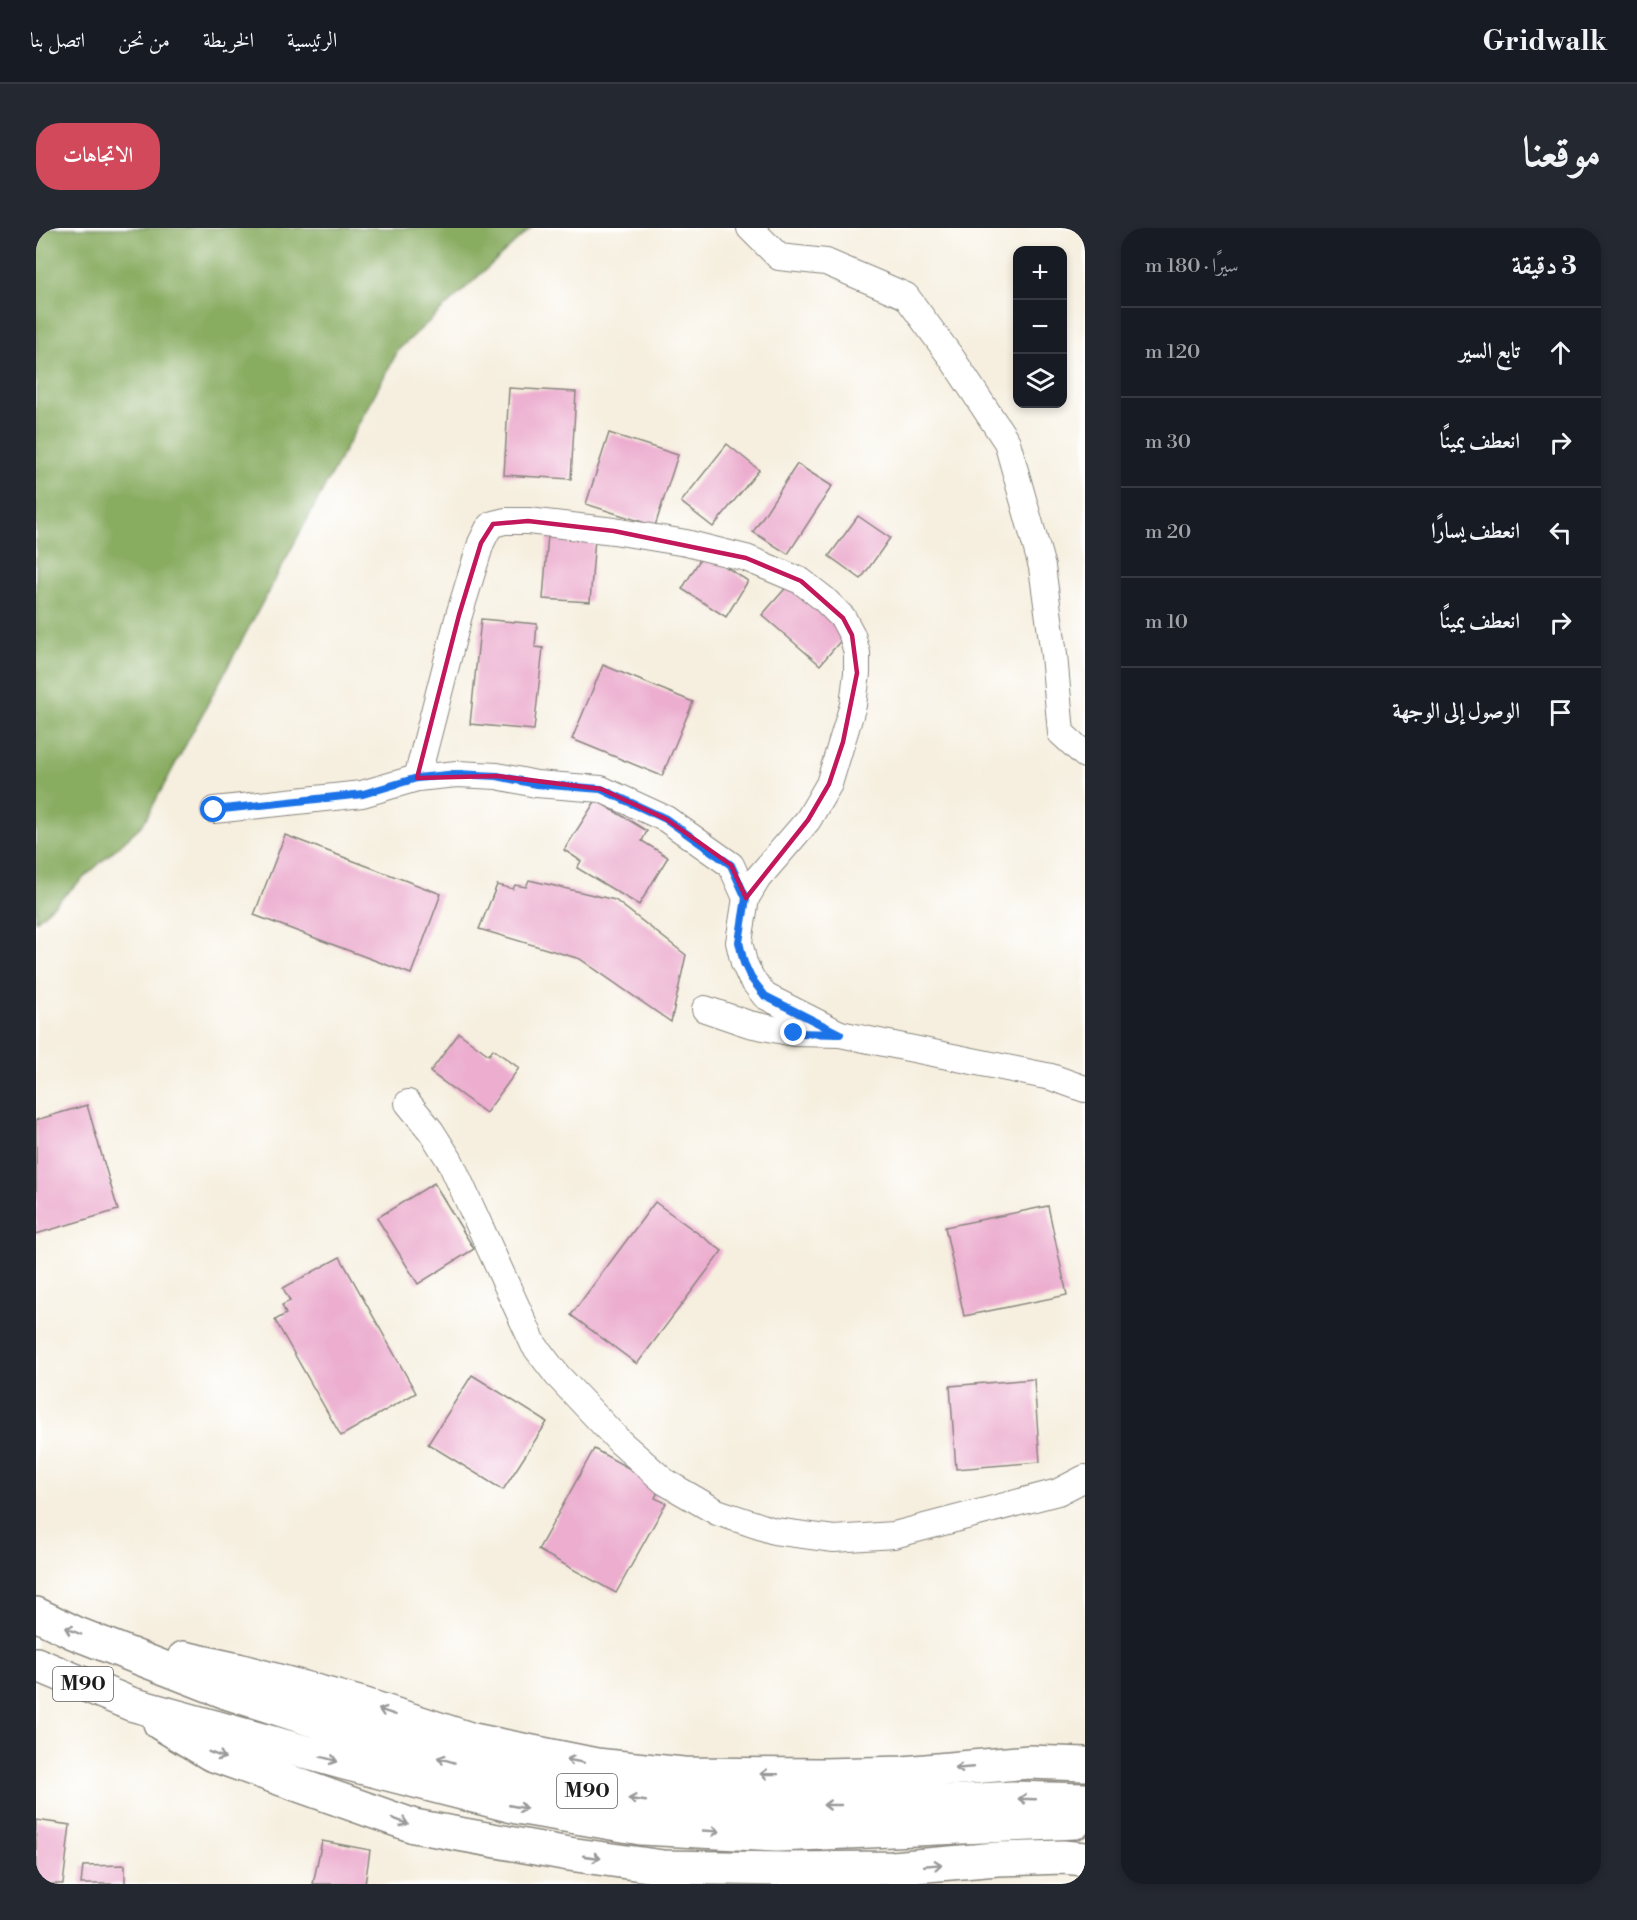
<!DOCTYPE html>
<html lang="ar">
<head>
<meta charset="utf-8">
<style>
  :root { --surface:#171b24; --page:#242831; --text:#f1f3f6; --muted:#9ea1a6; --line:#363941; --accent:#d1495b }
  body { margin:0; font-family:"Libre Bodoni",Amiri,serif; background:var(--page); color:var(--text); direction:rtl }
  .controls { position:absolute; right:18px; top:18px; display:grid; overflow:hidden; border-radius:12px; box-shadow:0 3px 9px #0003 }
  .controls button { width:54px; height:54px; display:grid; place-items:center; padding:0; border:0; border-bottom:2px solid var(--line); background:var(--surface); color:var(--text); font:30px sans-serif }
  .stop { position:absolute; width:18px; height:18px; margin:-14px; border:4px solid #1a73e8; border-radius:50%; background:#fff }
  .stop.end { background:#1a73e8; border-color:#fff; box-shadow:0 2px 6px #0008 }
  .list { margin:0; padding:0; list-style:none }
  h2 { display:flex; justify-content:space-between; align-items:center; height:78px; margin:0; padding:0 24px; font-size:26px }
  h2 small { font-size:20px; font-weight:400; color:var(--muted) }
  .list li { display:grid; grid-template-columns:39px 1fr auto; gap:18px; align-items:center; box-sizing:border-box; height:90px; padding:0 24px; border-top:2px solid var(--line) }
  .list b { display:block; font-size:22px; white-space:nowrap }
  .list em { font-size:20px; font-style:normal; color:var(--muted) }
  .icon { flex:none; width:33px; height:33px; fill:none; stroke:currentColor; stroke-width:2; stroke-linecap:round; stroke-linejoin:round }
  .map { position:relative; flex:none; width:1049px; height:1656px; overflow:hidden; direction:ltr; border-radius:24px }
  header { display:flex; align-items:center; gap:36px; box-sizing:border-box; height:84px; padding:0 30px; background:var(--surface); border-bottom:2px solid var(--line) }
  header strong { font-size:28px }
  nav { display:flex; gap:33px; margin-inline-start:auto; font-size:21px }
  .intro { display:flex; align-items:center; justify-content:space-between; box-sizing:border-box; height:144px; padding:0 36px }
  h1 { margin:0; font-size:42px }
  .button { padding:15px 27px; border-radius:24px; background:var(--accent); color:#fff; font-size:21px; font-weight:700 }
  main { display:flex; gap:36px; padding:0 36px }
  aside { flex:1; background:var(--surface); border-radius:24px; box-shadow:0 3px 9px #0003 }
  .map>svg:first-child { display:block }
  .forest { fill:#88ac60; stroke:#52643e; stroke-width:1.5 }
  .building { fill:#ecadcf }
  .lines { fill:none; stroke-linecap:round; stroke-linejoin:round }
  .minor-casing { stroke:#89867e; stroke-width:28 }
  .motorway-casing { stroke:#89867e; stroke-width:36 }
  .minor { stroke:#fff; stroke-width:26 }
  .motorway { stroke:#fff; stroke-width:33 }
  .oneway { stroke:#999 }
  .route { stroke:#1a73e8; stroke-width:8 }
  .marked { fill:none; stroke:#c2185b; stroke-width:4.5; stroke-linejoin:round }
  .labels { text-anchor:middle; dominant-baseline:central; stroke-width:4.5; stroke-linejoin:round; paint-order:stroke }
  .shield { fill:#fff; stroke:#606060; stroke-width:1.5 }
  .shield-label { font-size:20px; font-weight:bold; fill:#1c1c1c }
</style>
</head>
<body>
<header>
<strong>Gridwalk</strong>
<nav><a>الرئيسية</a><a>الخريطة</a><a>من نحن</a><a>اتصل بنا</a></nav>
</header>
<div class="intro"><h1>موقعنا</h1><a class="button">الاتجاهات</a></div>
<main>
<aside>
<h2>3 دقيقة<small>سيرًا · 180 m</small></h2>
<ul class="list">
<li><svg class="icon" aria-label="ahead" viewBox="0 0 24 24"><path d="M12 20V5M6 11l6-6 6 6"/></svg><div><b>تابع السير</b></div><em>120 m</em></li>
<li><svg class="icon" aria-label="right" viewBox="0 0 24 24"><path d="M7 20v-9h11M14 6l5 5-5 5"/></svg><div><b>انعطف يمينًا</b></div><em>30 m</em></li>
<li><svg class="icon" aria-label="left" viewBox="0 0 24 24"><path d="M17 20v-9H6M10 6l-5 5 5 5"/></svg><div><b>انعطف يسارًا</b></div><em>20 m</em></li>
<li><svg class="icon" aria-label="right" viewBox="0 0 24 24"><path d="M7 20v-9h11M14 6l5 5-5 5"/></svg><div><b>انعطف يمينًا</b></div><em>10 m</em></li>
<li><svg class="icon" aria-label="arrive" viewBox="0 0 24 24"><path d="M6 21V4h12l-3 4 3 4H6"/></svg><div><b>الوصول إلى الوجهة</b></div></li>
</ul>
</aside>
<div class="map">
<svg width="1049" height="1656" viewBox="0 0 1049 1656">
  <rect width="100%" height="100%" fill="#fff"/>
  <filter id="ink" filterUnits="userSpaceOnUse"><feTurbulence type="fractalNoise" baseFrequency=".0167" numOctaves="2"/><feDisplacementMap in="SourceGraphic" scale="12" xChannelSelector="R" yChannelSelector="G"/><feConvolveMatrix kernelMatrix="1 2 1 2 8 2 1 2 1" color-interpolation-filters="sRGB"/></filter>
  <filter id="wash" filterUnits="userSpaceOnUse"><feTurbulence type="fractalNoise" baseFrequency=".008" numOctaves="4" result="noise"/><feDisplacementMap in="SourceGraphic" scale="24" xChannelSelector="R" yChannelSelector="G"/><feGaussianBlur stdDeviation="1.35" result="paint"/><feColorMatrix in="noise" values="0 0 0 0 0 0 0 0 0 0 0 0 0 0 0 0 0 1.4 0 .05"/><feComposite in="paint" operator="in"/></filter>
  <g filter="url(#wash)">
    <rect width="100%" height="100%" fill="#f6efdf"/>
    <path class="forest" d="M0 0H495L363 121 107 596 0 693Z"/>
    <g id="blocks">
      <g class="building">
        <path d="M473 160 540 164 535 251 468 247Z"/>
        <path d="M573 205 642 227 619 298 550 276Z"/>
        <path d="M691 216 723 242 677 299 645 274Z"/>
        <path d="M761 236 796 258 752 326 717 304Z"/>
        <path d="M822 288 854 310 825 351 793 328Z"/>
        <path d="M512 306 559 310 554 374 507 371Z"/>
        <path d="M668 325 712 353 690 389 646 361Z"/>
        <path d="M754 355 812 404 784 437 726 387Z"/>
        <path d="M445 391 501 396 499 419 507 420 498 502 434 496Z"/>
        <path d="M567 437 657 474 626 548 536 511Z"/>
        <path d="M560 572 611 603 606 613 632 629 603 677 541 640 545 633 528 622Z"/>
        <path d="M249 607 405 666 375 746 218 687Z"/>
        <path d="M493 652 579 672 650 727 635 794 544 731 443 701 461 657 477 661 479 657 490 659Z"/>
        <path d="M423 805 453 827 457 821 483 840 450 885 394 844Z"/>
        <path d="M51 877 82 982 0 1006V892Z"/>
        <path d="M398 955 438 1021 382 1056 341 990Z"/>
        <path d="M619 974 686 1023 601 1136 535 1087Z"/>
        <path d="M1012 978 1031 1067 928 1088 909 999Z"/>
        <path d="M304 1029 380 1165 305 1208 239 1092 250 1086 246 1077 254 1073 247 1060Z"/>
        <path d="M436 1147 511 1194 467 1262 392 1216Z"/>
        <path d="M998 1151 1004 1234 920 1241 914 1158Z"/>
        <path d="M558 1221 625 1258 619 1270 630 1275 580 1365 502 1322Z"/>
        <path d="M0 1592 34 1597 27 1656H0Z"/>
        <path d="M286 1613 334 1622 329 1656H277Z"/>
        <path d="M89 1637V1656H45L47 1638Z"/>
      </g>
    </g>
  </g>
  <g filter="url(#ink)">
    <use href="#blocks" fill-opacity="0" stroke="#89867e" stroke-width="1.5"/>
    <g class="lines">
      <g class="minor-casing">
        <g id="minor">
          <path d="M714 0 743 29 790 34 870 68 915 129 971 214 1006 339 1018 427 1025 505 1049 527"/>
          <path d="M381 550 423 387 445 315 452 301 457 296 469 293H492L578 303 650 315 710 330 765 353 788 371 807 390 816 407 821 425V445L817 477 793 556 772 592 722 650 710 670 703 714 708 735 715 750 729 768 804 806"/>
          <path d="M178 582 326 566 381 550 421 546 461 548 500 556 565 561 630 591 695 637 710 670"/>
          <path d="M669 781 713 796 758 805 804 806 1015 849 1049 861"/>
          <path d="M372 875 395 903 414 933 498 1117 521 1147 584 1214 629 1254 681 1284 738 1303 798 1311 858 1307 1022 1264 1049 1250"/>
        </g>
      </g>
      <g class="motorway-casing">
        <g id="motorway">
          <path d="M0 1386 39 1405 190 1464 345 1514 480 1551 598 1572 678 1578 863 1577 977 1570 1049 1572"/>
          <path d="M148 1430 202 1442 326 1476 437 1512 560 1537 647 1546 787 1547 867 1545 993 1534 1049 1536"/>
          <path d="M0 1436 95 1476 309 1535 481 1579 605 1600 741 1607 1039 1594"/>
          <path d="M124 1495 175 1526 378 1598 533 1626 627 1639 748 1641 856 1640 961 1631 1027 1629 1049 1631"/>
        </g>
      </g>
      <use href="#minor" class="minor"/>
      <use href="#motorway" class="motorway"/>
    </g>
    <defs><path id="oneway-shaft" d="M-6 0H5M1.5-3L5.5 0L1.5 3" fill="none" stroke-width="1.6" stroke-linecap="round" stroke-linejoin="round" transform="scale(1.5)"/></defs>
    <g class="oneway">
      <use href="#oneway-shaft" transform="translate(37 1403) rotate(-157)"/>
      <use href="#oneway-shaft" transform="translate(351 1484) rotate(-162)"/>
      <use href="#oneway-shaft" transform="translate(181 1527) rotate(21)"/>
      <use href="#oneway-shaft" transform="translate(293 1531) rotate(15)"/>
      <use href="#oneway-shaft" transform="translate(410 1532) rotate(-163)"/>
      <use href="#oneway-shaft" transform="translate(539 1533) rotate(-169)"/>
      <use href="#oneway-shaft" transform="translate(928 1540) rotate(175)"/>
      <use href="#oneway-shaft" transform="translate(733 1546) rotate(-179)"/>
      <use href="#oneway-shaft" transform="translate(991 1571) rotate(-178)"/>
      <use href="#oneway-shaft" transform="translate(601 1572) rotate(-172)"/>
      <use href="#oneway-shaft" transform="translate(796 1577) rotate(180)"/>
      <use href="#oneway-shaft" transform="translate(482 1579) rotate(11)"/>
      <use href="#oneway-shaft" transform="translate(364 1593) rotate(20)"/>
      <use href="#oneway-shaft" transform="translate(675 1603) rotate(3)"/>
      <use href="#oneway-shaft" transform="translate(556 1629) rotate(8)"/>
      <use href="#oneway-shaft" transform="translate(897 1637) rotate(-5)"/>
    </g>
  </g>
  <g class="lines" filter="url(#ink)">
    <path class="route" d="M178 582 327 566 381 550 421 546 461 548 500 556 565 561 630 591 695 637 710 670 703 714 708 735 715 750 729 768 804 806 758 805"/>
  </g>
  <path class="marked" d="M492 293 578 303 710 330 765 353 807 390 816 407 821 445 807 514 793 556 772 592 710 670 695 637 630 591 565 561 461 548 381 550 423 387 445 315 457 296Z"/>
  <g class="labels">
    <g class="shield">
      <rect x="17" y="1439" width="60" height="34" rx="4.5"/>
      <rect x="521" y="1546" width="60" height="34" rx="4.5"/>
    </g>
    <g class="shield-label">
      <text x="47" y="1456">M90</text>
      <text x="551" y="1563">M90</text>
    </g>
  </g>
</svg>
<div class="controls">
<button>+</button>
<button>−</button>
<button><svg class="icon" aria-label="layers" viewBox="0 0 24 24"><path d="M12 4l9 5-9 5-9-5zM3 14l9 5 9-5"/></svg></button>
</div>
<div class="stop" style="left:178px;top:582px"></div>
<div class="stop end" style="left:758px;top:805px"></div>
</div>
</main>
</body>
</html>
